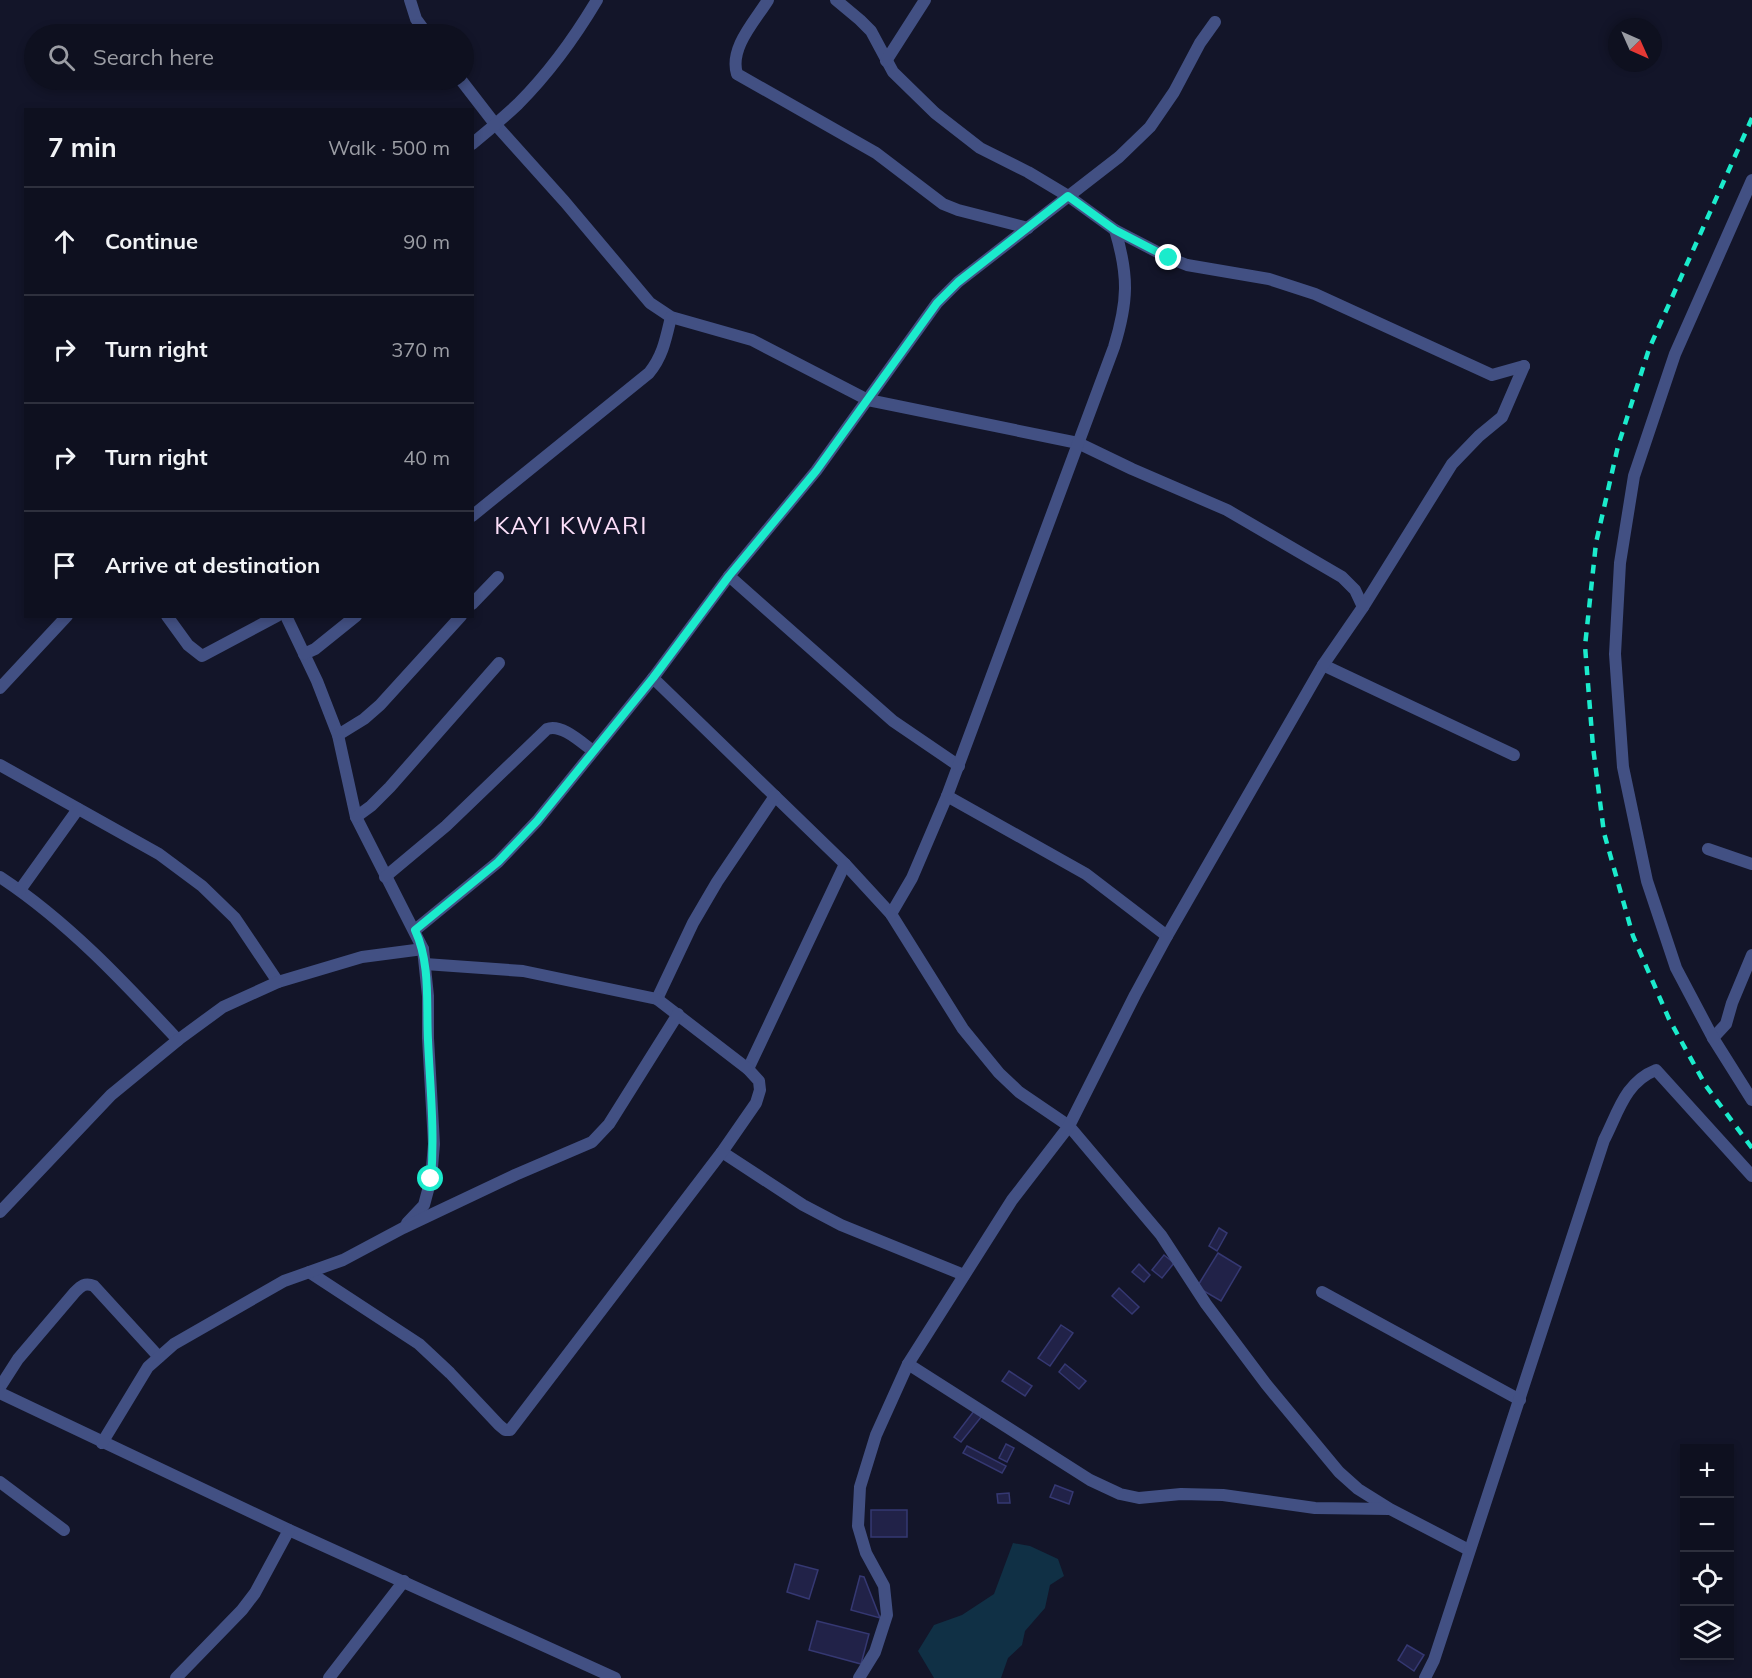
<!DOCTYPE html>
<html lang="en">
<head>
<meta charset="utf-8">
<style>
  :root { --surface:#0e101f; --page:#171928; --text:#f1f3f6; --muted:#9b9da4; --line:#2e303d }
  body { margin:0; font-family:Mulish,sans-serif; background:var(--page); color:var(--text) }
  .controls { position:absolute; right:18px; bottom:18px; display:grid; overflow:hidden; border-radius:0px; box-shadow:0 3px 9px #0003 }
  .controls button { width:54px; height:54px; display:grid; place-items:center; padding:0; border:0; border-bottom:2px solid var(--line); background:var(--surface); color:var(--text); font:30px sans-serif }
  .compass { position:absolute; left:1608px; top:18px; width:54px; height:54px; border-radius:50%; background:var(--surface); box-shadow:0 3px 9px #0003; rotate:135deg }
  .stop { position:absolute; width:18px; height:18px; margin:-14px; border:4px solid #1bebcc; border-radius:50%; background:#fff }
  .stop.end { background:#1bebcc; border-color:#fff; box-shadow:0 2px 6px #0008 }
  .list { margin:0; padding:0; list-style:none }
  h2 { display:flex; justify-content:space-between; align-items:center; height:78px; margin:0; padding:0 24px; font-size:26px }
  h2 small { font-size:20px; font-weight:400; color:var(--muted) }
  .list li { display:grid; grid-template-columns:39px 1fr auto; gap:18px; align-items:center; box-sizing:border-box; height:108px; padding:0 24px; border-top:2px solid var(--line) }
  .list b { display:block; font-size:22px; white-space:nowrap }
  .list em { font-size:20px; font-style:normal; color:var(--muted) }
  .icon { flex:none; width:33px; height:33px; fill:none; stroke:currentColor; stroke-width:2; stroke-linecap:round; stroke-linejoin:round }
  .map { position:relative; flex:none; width:1752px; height:1678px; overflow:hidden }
  .search { position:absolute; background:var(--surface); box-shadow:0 3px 9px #0003; left:24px; top:24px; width:450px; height:66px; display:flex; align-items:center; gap:15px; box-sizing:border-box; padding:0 21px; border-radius:33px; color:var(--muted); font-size:22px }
  .panel { position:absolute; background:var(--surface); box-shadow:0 3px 9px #0003; left:24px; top:108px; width:450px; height:510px; border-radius:0px }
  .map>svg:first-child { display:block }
  .water { fill:#103045 }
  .building { fill:#212248; stroke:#353872; stroke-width:1.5 }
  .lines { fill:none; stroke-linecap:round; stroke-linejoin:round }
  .minor { stroke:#425083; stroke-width:12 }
  .tertiary { stroke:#425083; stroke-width:12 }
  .rail { stroke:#1bebcc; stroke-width:4.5; stroke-dasharray:9 8; stroke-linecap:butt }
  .route { stroke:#1bebcc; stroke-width:8 }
  .labels { text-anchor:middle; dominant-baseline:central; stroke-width:4.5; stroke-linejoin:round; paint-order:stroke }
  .quarter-label { font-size:24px; letter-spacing:1.5px; fill:#fcdff9; stroke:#131529 }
</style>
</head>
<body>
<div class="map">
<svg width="1752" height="1678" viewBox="0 0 1752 1678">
  <rect width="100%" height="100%" fill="#131529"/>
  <path class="water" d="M1013 1543 1030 1546 1058 1559 1064 1576 1050 1585 1045 1608 1025 1631 1022 1645 1008 1658 1001 1678H934L918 1651 934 1625 962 1615 994 1594Z"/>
  <g class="building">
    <path d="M1219 1228 1227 1233 1217 1251 1209 1246Z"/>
    <path d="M1218 1253 1241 1267 1221 1301 1197 1287Z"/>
    <path d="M1164 1255 1174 1263 1162 1278 1152 1270Z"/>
    <path d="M1139 1264 1150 1275 1144 1282 1132 1272Z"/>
    <path d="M1119 1288 1139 1307 1132 1314 1112 1296Z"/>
    <path d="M1061 1325 1073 1333 1050 1366 1038 1358Z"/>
    <path d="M1065 1364 1086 1381 1079 1389 1059 1372Z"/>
    <path d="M1009 1371 1032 1386 1025 1396 1002 1381Z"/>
    <path d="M974 1411 982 1416 961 1442 954 1437Z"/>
    <path d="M1006 1444 1014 1448 1007 1462 999 1458Z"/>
    <path d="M967 1446 1006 1466 1002 1473 963 1453Z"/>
    <path d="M1055 1485 1073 1492 1069 1504 1050 1497Z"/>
    <path d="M1009 1493 1010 1503H998L997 1494Z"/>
    <rect x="871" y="1510" width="36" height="27"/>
    <path d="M795 1564 818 1570 809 1599 787 1592Z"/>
    <path d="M860 1576 864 1577 880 1618 851 1610Z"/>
    <path d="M817 1621 869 1634 861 1664 809 1650Z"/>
    <path d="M1407 1645 1424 1655 1414 1671 1398 1660Z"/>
  </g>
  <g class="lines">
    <g class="minor">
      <path d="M410 0 416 19 427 34"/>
      <path d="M768 0C755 21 729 48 737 74L876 153 943 204 958 210 1028 228"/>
      <path d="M836 0 860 20 871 31 893 72 935 113 980 148 1028 172 1068 196 1115 230 1169 258 1187 265 1269 279 1315 294 1492 375 1524 366"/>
      <path d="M886 61 925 0"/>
      <path d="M461 80 495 124 565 202 650 303 671 317 752 340 868 400 1078 443 1132 469 1227 510 1342 577 1355 590 1363 607"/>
      <path d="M472 516 649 373C663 356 666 338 671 317"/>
      <path d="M729 576 893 721 959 766"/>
      <path d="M472 604 498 577"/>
      <path d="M167 616 188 645 202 656 277 616"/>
      <path d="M286 616 317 681 338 735 356 817 423 949 428 996V1038L434 1144 431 1179 424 1205 407 1223"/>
      <path d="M304 654 315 649 356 616"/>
      <path d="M1323 665 1514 755"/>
      <path d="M653 678 845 864 891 914 963 1029 999 1073 1019 1092 1069 1126 1161 1235 1206 1304 1266 1384 1339 1472 1358 1489 1390 1509 1469 1550"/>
      <path d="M338 735 364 719 380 705 461 616"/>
      <path d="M0 765 159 854 202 886 235 918 278 982"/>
      <path d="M947 796 1086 874 1167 936"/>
      <path d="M356 817 371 806 390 787 499 663"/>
      <path d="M1708 849 1752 864"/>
      <path d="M0 877C67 921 123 981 178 1040"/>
      <path d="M385 877 446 826 547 729C561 723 582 743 593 751"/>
      <path d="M20 890 78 809"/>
      <path d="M891 914 912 878 947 796 1114 347C1128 302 1129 276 1115 230"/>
      <path d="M415 930 498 862 537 821 653 678 729 576 816 471 937 303 958 282 1119 157 1150 127 1174 92 1200 43 1215 22"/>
      <path d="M657 999 693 923 717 882 775 796"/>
      <path d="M1713 1038 1726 1024 1732 1003 1752 955"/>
      <path d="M748 1069 845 864"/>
      <path d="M722 1152 803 1205 841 1225 964 1275"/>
      <path d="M0 1212 111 1095 178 1040 223 1007 278 982 362 957 423 949"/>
      <path d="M309 1272 419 1344 450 1373 499 1425 505 1430H510L722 1152 756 1103 760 1090 759 1081 748 1069 657 999 523 971 425 964"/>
      <path d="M1322 1292 1520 1400"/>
      <path d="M908 1364 1090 1480 1120 1494 1139 1498 1181 1494 1223 1495 1315 1508 1389 1509"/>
      <path d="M0 1387 18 1359 75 1292C81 1286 85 1282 94 1286L159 1357"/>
      <path d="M0 1393 289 1530 615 1678"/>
      <path d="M102 1443 148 1367 174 1344 284 1281 343 1260 403 1228 515 1175 592 1142 609 1124 678 1014"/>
      <path d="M0 1482 64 1530"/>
      <path d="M176 1678 242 1610 255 1593 289 1530"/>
      <path d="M329 1678 404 1581"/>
      <path d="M859 1678 875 1652 887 1615 884 1586 866 1553 858 1526 860 1487 876 1435 908 1364 1012 1200 1069 1126 1135 995 1167 936 1323 665 1363 607 1452 464 1479 436 1502 417 1524 366"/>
      <path d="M1425 1678 1434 1660 1604 1140C1618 1113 1625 1082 1656 1070L1752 1176"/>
    </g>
    <g class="tertiary">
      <path d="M472 144C488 131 503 118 518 104 549 73 575 37 597 0"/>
      <path d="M1752 180 1675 354 1634 476 1620 563 1615 654 1623 767 1647 881 1676 968 1713 1038 1752 1100"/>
      <path d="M0 688 67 616"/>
    </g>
    <path class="rail" d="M1752 118 1649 349 1618 446 1596 543 1585 646 1593 747 1604 833 1633 936 1669 1019 1706 1086 1752 1148"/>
  </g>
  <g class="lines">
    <path class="route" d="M431 1179C435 1132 430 1087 428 1040 426 1003 431 965 415 930L498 862 537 821 653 678 729 576 816 471 937 303 958 282 1068 196 1115 230 1169 258"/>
  </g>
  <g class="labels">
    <g class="quarter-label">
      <text x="571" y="525">KAYI KWARI</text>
    </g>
  </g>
</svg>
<div class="controls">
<button>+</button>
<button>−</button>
<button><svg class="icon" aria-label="locate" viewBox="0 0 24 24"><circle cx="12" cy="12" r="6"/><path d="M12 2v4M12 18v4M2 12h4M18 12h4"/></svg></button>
<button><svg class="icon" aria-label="layers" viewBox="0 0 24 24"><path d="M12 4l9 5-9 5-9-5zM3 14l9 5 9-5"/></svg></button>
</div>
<svg class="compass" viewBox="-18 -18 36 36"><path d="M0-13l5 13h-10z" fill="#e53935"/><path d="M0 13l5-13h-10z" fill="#9b9da4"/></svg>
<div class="stop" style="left:431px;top:1179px"></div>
<div class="stop end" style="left:1169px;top:258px"></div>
<div class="search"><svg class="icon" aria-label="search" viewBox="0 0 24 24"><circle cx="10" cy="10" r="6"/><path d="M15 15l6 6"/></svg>Search here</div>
<section class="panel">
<h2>7 min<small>Walk · 500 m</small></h2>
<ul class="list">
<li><svg class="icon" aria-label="ahead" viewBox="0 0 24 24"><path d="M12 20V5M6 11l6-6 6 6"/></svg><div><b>Continue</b></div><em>90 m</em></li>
<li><svg class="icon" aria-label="right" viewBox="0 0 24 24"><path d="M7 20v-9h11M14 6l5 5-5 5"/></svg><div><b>Turn right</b></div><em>370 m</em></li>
<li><svg class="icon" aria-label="right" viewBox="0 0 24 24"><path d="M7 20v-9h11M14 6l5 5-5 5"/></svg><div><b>Turn right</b></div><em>40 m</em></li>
<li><svg class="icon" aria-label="arrive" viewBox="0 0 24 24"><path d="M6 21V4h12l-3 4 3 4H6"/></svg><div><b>Arrive at destination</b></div></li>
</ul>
</section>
</div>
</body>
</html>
